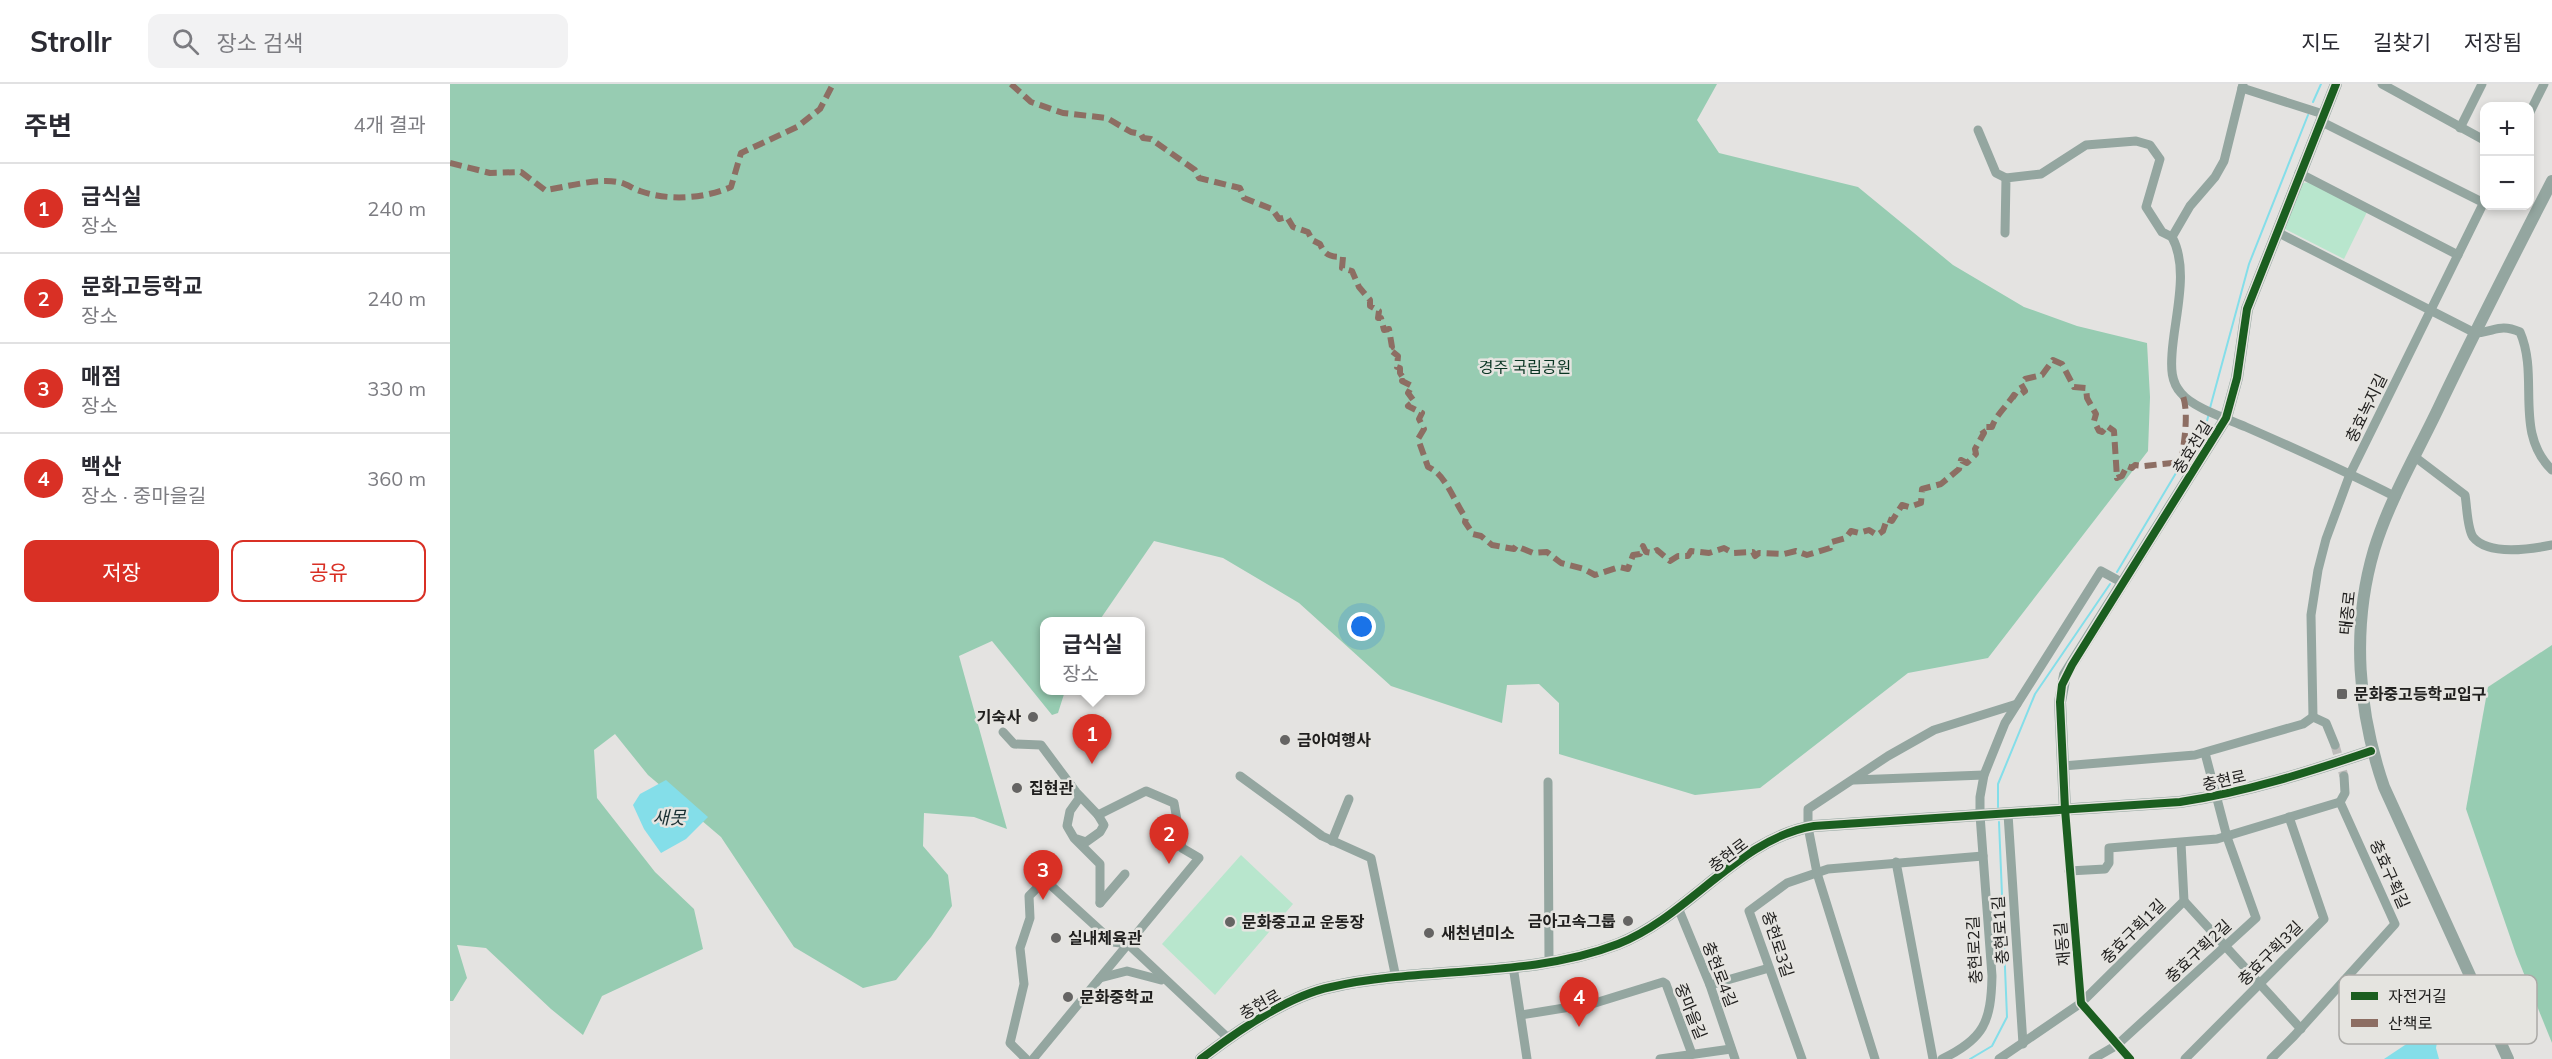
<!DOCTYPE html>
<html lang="ko">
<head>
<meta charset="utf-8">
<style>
  :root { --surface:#fff; --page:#f2f2f3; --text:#2b2b33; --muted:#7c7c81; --line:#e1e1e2; --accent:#d93025 }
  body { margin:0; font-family:Mulish,"Noto Sans KR",sans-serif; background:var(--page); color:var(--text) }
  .controls { position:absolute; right:18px; top:18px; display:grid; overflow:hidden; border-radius:12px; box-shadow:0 3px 9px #0003 }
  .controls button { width:54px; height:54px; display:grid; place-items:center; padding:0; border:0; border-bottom:2px solid var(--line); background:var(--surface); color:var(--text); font:30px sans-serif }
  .you { position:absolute; left:912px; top:543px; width:21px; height:21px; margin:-15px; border:4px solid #fff; border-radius:50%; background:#1a73e8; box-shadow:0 0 0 9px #1a73e833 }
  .badge { display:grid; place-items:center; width:39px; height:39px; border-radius:50%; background:var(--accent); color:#fff; font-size:20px; font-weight:700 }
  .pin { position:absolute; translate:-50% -50px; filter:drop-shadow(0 2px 3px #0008) }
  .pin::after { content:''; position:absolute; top:32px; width:21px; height:18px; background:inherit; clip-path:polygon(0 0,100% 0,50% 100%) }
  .popup { position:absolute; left:590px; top:533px; width:105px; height:78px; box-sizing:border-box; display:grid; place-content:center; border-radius:12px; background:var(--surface); filter:drop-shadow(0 2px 4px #0005); font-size:20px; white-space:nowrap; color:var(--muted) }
  .popup b { font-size:22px; color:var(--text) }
  .popup::after { content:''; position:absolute; left:50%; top:100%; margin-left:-12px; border:12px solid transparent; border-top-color:var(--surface) }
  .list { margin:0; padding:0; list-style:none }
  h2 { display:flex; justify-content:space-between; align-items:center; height:78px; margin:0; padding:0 24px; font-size:26px }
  h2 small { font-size:20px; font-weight:400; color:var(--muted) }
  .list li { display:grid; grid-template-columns:39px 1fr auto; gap:18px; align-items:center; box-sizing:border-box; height:90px; padding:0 24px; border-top:2px solid var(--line) }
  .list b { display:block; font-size:22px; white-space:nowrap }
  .list p { margin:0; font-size:20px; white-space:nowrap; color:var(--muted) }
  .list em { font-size:20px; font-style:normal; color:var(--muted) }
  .actions { display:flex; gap:12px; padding:18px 24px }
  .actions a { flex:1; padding:14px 0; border:2px solid var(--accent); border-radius:12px; text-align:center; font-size:21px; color:var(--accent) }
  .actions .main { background:var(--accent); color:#fff }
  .icon { flex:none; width:33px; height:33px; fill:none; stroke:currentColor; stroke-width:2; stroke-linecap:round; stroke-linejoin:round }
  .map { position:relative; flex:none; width:2102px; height:975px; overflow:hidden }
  header { display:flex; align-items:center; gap:36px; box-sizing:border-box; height:84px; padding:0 30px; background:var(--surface); border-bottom:2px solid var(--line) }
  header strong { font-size:28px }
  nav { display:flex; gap:33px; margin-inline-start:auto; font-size:21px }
  .search { width:420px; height:54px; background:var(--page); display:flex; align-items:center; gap:15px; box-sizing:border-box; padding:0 21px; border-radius:12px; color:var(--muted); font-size:22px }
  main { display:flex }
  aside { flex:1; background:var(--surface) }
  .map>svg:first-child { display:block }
  .green { fill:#b8e6cd }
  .forest { fill:#97ccb2 }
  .water { fill:#84dee9 }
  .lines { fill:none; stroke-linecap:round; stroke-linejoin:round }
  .stream { stroke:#84dee9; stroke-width:2 }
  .minor-tunnel { stroke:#bdbcba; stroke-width:9; stroke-dasharray:9 4.5; stroke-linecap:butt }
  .minor { stroke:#94a6a0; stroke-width:9 }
  .tertiary { stroke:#94a6a0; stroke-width:12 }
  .quiet { stroke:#8d6e63; stroke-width:6; stroke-dasharray:12 6; stroke-linecap:butt }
  .cycleway-casing { stroke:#e5e4e0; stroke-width:11 }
  .cycleway { stroke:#1b5e20; stroke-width:8 }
  .poi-dot { fill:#656463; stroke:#e5e4e0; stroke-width:2 }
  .labels { text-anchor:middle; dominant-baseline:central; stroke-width:5; stroke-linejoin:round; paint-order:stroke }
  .park-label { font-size:16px; fill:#093523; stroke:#e5e4e0 }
  .street-label { font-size:16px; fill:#21201f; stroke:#e5e4e0 }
  .poi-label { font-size:16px; font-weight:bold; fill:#21201f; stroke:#e5e4e0; text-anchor:start }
  .water-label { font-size:18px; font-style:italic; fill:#1b3134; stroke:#e5e4e0 }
  .key { fill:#e5e4e0; stroke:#aaa9a6; stroke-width:1.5 }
  .key-label { font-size:16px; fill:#21201f }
</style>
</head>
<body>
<header>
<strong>Strollr</strong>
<div class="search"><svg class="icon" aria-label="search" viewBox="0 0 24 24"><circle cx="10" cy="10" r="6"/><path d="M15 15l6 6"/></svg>장소 검색</div>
<nav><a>지도</a><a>길찾기</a><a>저장됨</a></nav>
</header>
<main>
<aside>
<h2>주변<small>4개 결과</small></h2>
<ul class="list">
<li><span class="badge">1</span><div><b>급식실</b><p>장소</p></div><em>240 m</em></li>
<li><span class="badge">2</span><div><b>문화고등학교</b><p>장소</p></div><em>240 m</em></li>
<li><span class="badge">3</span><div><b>매점</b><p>장소</p></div><em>330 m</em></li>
<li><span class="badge">4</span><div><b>백산</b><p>장소 · 중마을길</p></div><em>360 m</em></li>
</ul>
<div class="actions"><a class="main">저장</a><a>공유</a></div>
</aside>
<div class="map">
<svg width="2102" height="975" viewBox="0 0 2102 975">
  <rect width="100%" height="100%" fill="#e4e3e1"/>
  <g class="green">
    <path d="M1859 98 1917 128 1894 175 1835 145 1833 139 1849 100Z"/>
    <path d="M791 771 843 820 765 911 712 860Z"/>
  </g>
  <g class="forest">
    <path d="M0 0H1267L1247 36 1269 69 1408 103 1503 181 1574 223 1627 242 1697 259 1700 313 1698 367 1538 574 1458 589 1310 704 1245 711 1109 670V619L1089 600 1057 601 1052 639 941 602 849 519 773 474 704 457 649 537 594 538V606L615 607 608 629 602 631 542 557 509 572 557 745 524 733 474 729 473 762 498 791 502 822 481 853 446 896 413 904 344 863 271 753 198 691 165 650 144 666 147 714 205 788 244 825 253 865 152 912 133 951 101 925 36 864 7 861 17 894 3 917H0Z"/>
    <path d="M2102 561V959L2066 870 2016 725 2038 603Z"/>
  </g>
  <g class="water">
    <path d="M216 696 258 733 236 755 211 769 194 745 183 721 190 710Z"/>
    <path d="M1991 937 1986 964 1989 975H1934Z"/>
  </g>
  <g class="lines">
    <g class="stream">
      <path d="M1863 18 1871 0"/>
      <path d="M1760 324 1799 180 1858 31"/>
      <path d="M1667 488 1757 337 1759 329"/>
      <path d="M1548 723V700L1585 610 1660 500"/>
      <path d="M1520 975 1542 962 1557 933 1549 738"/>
    </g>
    <path class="minor-tunnel" d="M1885 661 1894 692"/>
    <g class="minor">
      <path d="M1793 0 1774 77 1765 93 1740 122 1722 153C1740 186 1724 234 1722 270 1721 284 1721 298 1731 309 1743 324 1778 335 1796 343 1846 365 1897 388 1946 413"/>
      <path d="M1932 0 2034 56"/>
      <path d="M1792 4 1873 30"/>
      <path d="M2080 28 2094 0"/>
      <path d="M1870 37 2034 119"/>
      <path d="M2010 44 2032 0"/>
      <path d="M1528 46 1546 89 1556 94"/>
      <path d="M1849 89 2008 171"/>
      <path d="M1827 148 2025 249C2045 248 2049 239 2070 248 2090 294 2063 348 2102 386"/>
      <path d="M1555 149 1556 94 1591 90 1636 61 1686 57 1700 61 1710 75 1696 123 1712 148 1722 153"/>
      <path d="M1965 373 2015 411C2017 422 2017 444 2023 453 2038 472 2082 465 2102 461"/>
      <path d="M1863 633 1861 531 1868 486 1876 455 1900 390 2034 118"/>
      <path d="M1863 633 1876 639 1885 661"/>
      <path d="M553 648 564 660 591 661 626 708 648 731 696 707 724 719 732 764 749 774 583 975"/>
      <path d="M1613 682 1745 671 1853 640 1863 633"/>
      <path d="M790 692 872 752 921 774 946 894"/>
      <path d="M1404 696 1534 691"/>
      <path d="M1098 698 1099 877"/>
      <path d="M630 713 620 727 617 742 624 754 650 780V819"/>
      <path d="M1615 725 1631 919 1680 975"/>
      <path d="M1558 730 1573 960"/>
      <path d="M627 755 636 758 650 748 654 741 648 731"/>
      <path d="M882 757 899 715"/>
      <path d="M1446 778 1483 975"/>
      <path d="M1619 787 1655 785 1659 779V764L1767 755 1890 718"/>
      <path d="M1734 817 1851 945"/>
      <path d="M650 819 675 790"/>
      <path d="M1229 826 1260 901 1285 975"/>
      <path d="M1063 882 1077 975"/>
      <path d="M650 894 677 887 711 896"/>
      <path d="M1260 901 1319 884"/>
      <path d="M1071 931 1145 919 1213 898 1216 900 1242 970"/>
      <path d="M576 975 560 959 574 900 570 864 580 834 579 812 595 796 663 858 678 860 778 954"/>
      <path d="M1210 975 1281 965"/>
      <path d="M1352 975 1299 827 1337 799 1378 785 1533 772"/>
      <path d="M1425 975 1367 789 1358 743V725L1438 672 1484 646 1567 620"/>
      <path d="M1492 975C1534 955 1541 938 1542 892L1530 731V713L1534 691 1555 639 1651 487 1673 499"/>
      <path d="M1549 975 1631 919 1734 817 1731 759"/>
      <path d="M1643 975 1667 961 1806 834 1777 753 1755 669"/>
      <path d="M1735 975 1874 835 1839 733"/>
      <path d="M1821 975 1844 952 1945 840 1890 718 1895 709 1894 692"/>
    </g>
    <g class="tertiary">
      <path d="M1615 725 1610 618 1615 591 1776 334 1787 294 1797 225 1886 0"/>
      <path d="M751 975C786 948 837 912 881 903 974 882 1078 895 1168 860 1239 832 1289 754 1364 742L1730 718C1796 708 1859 688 1921 667"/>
      <path d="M2058 975 1934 703C1908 628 1901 544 1924 466 1939 417 1966 371 1988 325 2024 249 2063 173 2102 97"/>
    </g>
    <g class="quiet">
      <path d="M561 0 581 18 613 29 657 34 681 48 691 50 693 54 701 55 745 86 749 94 790 104 794 114 822 125 829 135 837 133 843 143 858 148 862 156 870 160C875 172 881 173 893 173L892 184 902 187 909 203 920 216V222L929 227 928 234H931L934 246 939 245 942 263 939 265 948 272 947 283 950 284V289L955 297H952L962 302 958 309 964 317 958 322 972 329 969 335 974 345 968 355 978 383C996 390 1004 418 1016 434L1015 438 1023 450 1031 452 1042 461 1064 465 1066 462 1083 469 1097 468 1111 479 1134 485 1145 491 1169 483 1178 485 1183 471 1190 470 1193 462 1196 468 1202 469 1207 466 1220 477 1228 472H1238L1241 467 1259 469 1274 464 1283 469 1303 468 1305 472 1309 469 1334 470 1346 467 1357 471 1380 464 1382 458 1396 454 1401 447 1409 449 1419 446 1427 451 1433 447 1437 435 1442 437 1452 421 1459 423 1471 419 1472 405 1491 400 1509 385 1511 376 1517 379 1526 370 1525 365 1534 349 1532 346 1534 343H1542C1546 331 1556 323 1564 311L1567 313 1575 307 1571 300 1575 295 1592 291 1603 276 1612 280 1624 303 1636 304 1637 314 1646 330 1644 337 1649 347 1652 348 1657 342 1664 347 1667 394 1672 392 1677 382 1682 384 1685 381 1694 382 1731 378C1734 359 1739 330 1733 312"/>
      <path d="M0 79 40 89 71 88 95 106C117 103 146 94 168 98 176 99 183 105 190 107 218 117 253 115 281 103L291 69 347 43 370 25 383 0"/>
    </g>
    <g class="cycleway-casing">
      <g id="cycleway">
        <path d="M751 975C786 948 837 912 881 903 974 882 1078 895 1168 860 1239 832 1289 754 1364 742L1730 718C1796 708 1859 688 1921 667"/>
        <path d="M1680 975 1631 919 1615 725 1610 618 1612 601 1622 581 1776 334 1787 294 1797 225 1886 0"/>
      </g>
    </g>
    <use href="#cycleway" class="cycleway"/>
  </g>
  <g class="poi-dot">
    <rect x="1886" y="604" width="12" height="12" rx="3"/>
    <circle cx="583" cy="633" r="6"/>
    <circle cx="835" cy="656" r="6"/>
    <circle cx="567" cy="704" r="6"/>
    <circle cx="1178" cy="837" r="6"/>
    <circle cx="780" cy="838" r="6"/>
    <circle cx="979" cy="849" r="6"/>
    <circle cx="606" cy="854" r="6"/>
    <circle cx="618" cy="913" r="6"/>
  </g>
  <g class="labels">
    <g class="park-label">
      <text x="1075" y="283">경주 국립공원</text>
    </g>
    <g class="street-label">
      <text transform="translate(1916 324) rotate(-64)">충효녹지길</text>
      <text transform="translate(1742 363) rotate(-58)">충효천길</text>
      <text transform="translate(1897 529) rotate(-84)">태종로</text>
      <text transform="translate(1774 696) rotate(-13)">충현로</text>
      <text transform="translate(1278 771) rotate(-37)">충현로</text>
      <text transform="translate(1940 790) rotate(66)">충효구획길</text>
      <text transform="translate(1550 846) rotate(-94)">충현로1길</text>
      <text transform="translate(1683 847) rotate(-45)">충효구획1길</text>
      <text transform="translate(1328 860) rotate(72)">충현로3길</text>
      <text transform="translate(1612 860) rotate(-95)">재동길</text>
      <text transform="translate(1524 866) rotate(-93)">충현로2길</text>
      <text transform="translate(1748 867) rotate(-43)">충효구획2길</text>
      <text transform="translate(1820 869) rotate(-45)">충효구획3길</text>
      <text transform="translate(1270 890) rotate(69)">충현로4길</text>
      <text transform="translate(810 920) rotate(-29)">충현로</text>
      <text transform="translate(1241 927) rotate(68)">중마을길</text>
    </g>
    <g class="poi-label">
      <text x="1904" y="610">문화중고등학교입구</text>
      <text x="571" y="633" text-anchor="end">기숙사</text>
      <text x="847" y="656">금아여행사</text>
      <text x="579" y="704">집현관</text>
      <text x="1166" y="837" text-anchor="end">금아고속그룹</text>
      <text x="792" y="838">문화중고교 운동장</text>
      <text x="991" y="849">새천년미소</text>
      <text x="618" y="854">실내체육관</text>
      <text x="630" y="913">문화중학교</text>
    </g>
    <g class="water-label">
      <text x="219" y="733">새못</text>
    </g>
  </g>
  <rect x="1889" y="891" width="198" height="69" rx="9" class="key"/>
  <rect x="1901" y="908" width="27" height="8" fill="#1b5e20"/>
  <rect x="1901" y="935" width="27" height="8" fill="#8d6e63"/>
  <g class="key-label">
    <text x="1938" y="918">자전거길</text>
    <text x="1938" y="945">산책로</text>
  </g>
</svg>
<div class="controls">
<button>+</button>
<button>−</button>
</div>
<div class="you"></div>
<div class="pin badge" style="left:642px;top:680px">1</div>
<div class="popup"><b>급식실</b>장소</div>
<div class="pin badge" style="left:719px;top:780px">2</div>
<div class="pin badge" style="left:593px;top:816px">3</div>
<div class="pin badge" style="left:1129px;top:943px">4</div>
</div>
</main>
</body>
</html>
